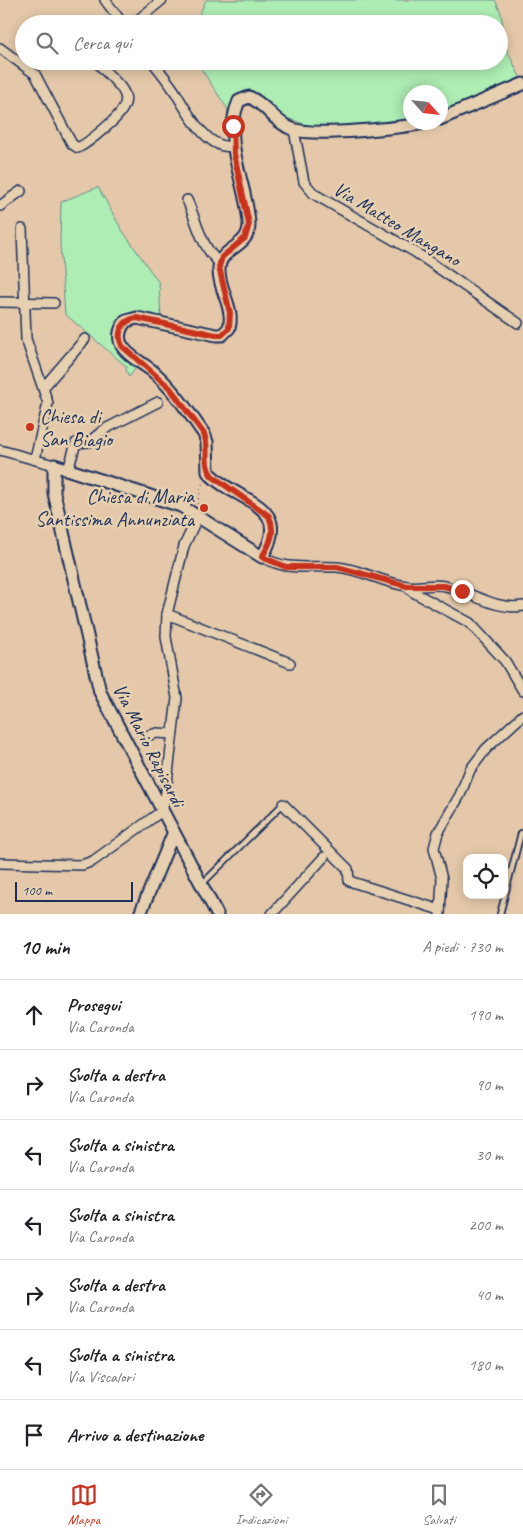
<!DOCTYPE html>
<html lang="it">
<head>
<meta charset="utf-8">
<style>
  :root { --surface:#fff; --page:#f6f6f6; --text:#202124; --muted:#757577; --line:#e0e0e0; --accent:#c8321e }
  body { margin:0; font-family:Caveat,sans-serif; background:var(--page); color:var(--text) }
  .controls { position:absolute; right:15px; bottom:15px; display:grid; overflow:hidden; border-radius:10px; box-shadow:0 2px 12px #0003 }
  .controls button { width:45px; height:45px; display:grid; place-items:center; padding:0; border:0; border-bottom:1px solid var(--line); background:var(--surface); color:var(--text); font:25px sans-serif }
  .compass { position:absolute; left:403px; top:85px; width:45px; height:45px; border-radius:50%; background:var(--surface); box-shadow:0 2px 12px #0003; rotate:117deg }
  .scale { position:absolute; left:15px; bottom:12px; width:118px; box-sizing:border-box; padding-left:5px; border:2px solid #1b2f5e; border-top:0; font-size:14px; line-height:18px; white-space:nowrap; color:#1b2f5e; -webkit-text-stroke:4px #e7d0b0; paint-order:stroke }
  .stop { position:absolute; width:15px; height:15px; margin:-11px; border:4px solid #c8321e; border-radius:50%; background:#fff }
  .stop.end { background:#c8321e; border-color:#fff; box-shadow:0 1px 5px #0008 }
  .list { margin:0; padding:0; list-style:none }
  h2 { display:flex; justify-content:space-between; align-items:center; height:65px; margin:0; padding:0 20px; font-size:21px }
  h2 small { font-size:16px; font-weight:400; color:var(--muted) }
  .list li { display:grid; grid-template-columns:32px 1fr auto; gap:15px; align-items:center; box-sizing:border-box; height:70px; padding:0 20px; border-top:1px solid var(--line) }
  .list b { display:block; font-size:19px; white-space:nowrap }
  .list p { margin:0; font-size:16px; white-space:nowrap; color:var(--muted) }
  .list em { font-size:16px; font-style:normal; color:var(--muted) }
  .icon { flex:none; width:28px; height:28px; fill:none; stroke:currentColor; stroke-width:2; stroke-linecap:round; stroke-linejoin:round }
  .map { position:relative; flex:none; width:523px; height:914px; overflow:hidden }
  .search { position:absolute; background:var(--surface); box-shadow:0 2px 12px #0003; left:15px; right:15px; top:15px; height:55px; display:flex; align-items:center; gap:12px; box-sizing:border-box; padding:0 18px; border-radius:28px; color:var(--muted); font-size:19px }
  .sheet { height:555px; background:var(--surface) }
  nav { display:flex; justify-content:space-around; align-items:center; box-sizing:border-box; height:70px; border-top:1px solid var(--line); background:var(--surface); font-size:14px; color:var(--muted) }
  nav a { display:grid; justify-items:center; gap:2px }
  nav .on { color:var(--accent) }
  .map>svg:first-child { display:block }
  .green { fill:#aeedb4; stroke:#648e89 }
  .lines { fill:none; stroke-linecap:round; stroke-linejoin:round }
  .lane-casing { stroke:#1b2f5e; stroke-width:8 }
  .street-casing { stroke:#1b2f5e; stroke-width:12 }
  .secondary-casing { stroke:#1b2f5e; stroke-width:15 }
  .path { stroke:#1b2f5e; stroke-width:1; stroke-dasharray:1 4; stroke-linecap:butt }
  .lane { stroke:#e7d0b0; stroke-width:4.5 }
  .street { stroke:#e7d0b0; stroke-width:9 }
  .secondary { stroke:#e7d0b0; stroke-width:11 }
  .route { stroke:#c8321e; stroke-width:6 }
  .poi-dot { fill:#c8321e; stroke:#e7d0b0; stroke-width:2 }
  .labels { text-anchor:middle; dominant-baseline:central; stroke-width:5; stroke-linejoin:round; paint-order:stroke }
  .street-label { font-size:20px; fill:#1b2f5e; stroke:#e7d0b0 }
  .poi-label { font-size:20px; fill:#1b2f5e; stroke:#e7d0b0; text-anchor:start }
</style>
</head>
<body>
<div class="map">
<svg width="523" height="914" viewBox="0 0 523 914">
  <rect width="100%" height="100%" fill="#e4c8a9"/>
  <filter id="ink" filterUnits="userSpaceOnUse"><feTurbulence type="fractalNoise" baseFrequency=".02" numOctaves="2"/><feDisplacementMap in="SourceGraphic" scale="10" xChannelSelector="R" yChannelSelector="G"/><feConvolveMatrix kernelMatrix="1 2 1 2 8 2 1 2 1" color-interpolation-filters="sRGB"/></filter>
  <g filter="url(#ink)">
    <g class="green">
      <path d="M206 0H495L501 13 506 48 522 81 441 115 440 92H410V122L334 129 306 125 284 117 246 92 238 97 229 122 227 108 196 61H499V24H195Z"/>
      <path d="M98 187 122 230 159 283 161 318 151 313 117 326 138 365 129 377 126 370 127 367 65 314 60 243 61 202Z"/>
    </g>
    <g class="lines">
      <g class="lane-casing">
        <g id="lane">
          <path d="M202 884 283 804"/>
          <path d="M500 914 521 833"/>
        </g>
      </g>
      <g class="street-casing">
        <g id="street">
          <path d="M105 0 123 24"/>
          <path d="M133 24 162 0"/>
          <path d="M0 48 35 74 72 144 78 148C88 143 98 134 106 127 143 96 121 90 96 61"/>
          <path d="M152 61C160 71 167 80 174 90 185 108 207 152 233 146"/>
          <path d="M294 130 304 182 314 194 415 252 518 323"/>
          <path d="M187 200C197 221 201 248 220 263"/>
          <path d="M0 206 21 191"/>
          <path d="M22 229 26 339 48 403 35 459"/>
          <path d="M0 302 54 303"/>
          <path d="M43 388 85 339"/>
          <path d="M0 450 54 465"/>
          <path d="M68 470 76 443 89 442 105 429 158 402"/>
          <path d="M262 557C289 572 308 565 337 567 361 569 383 583 407 586 420 588 433 583 445 586 471 592 497 611 523 606"/>
          <path d="M407 586 413 592 470 623 505 661 523 691"/>
          <path d="M167 614 290 663"/>
          <path d="M146 736 157 733 172 734"/>
          <path d="M283 804 348 869 349 881 440 910"/>
          <path d="M0 863 82 865 93 861 162 811 165 799 177 698 166 637 167 614 184 546 198 516"/>
          <path d="M272 914 324 857"/>
          <path d="M440 914 442 879 434 848 438 833 460 795 470 770 486 749 523 715"/>
        </g>
      </g>
      <g class="secondary-casing">
        <g id="secondary">
          <path d="M440 119 523 84"/>
          <path d="M140 914 173 834"/>
          <path d="M217 914 100 692 54 493V465L181 506 262 557C295 502 235 503 208 472L207 442 204 434C190 414 176 393 158 376 148 365 130 359 122 346 117 337 120 328 126 321L137 318 216 335H222L229 328C235 308 218 289 219 269 219 247 250 248 249 224 247 183 221 142 239 101L249 97C266 104 274 122 292 129 314 137 403 128 429 122"/>
        </g>
      </g>
      <path class="path" d="M197 504 203 481"/>
      <use href="#lane" class="lane"/>
      <use href="#street" class="street"/>
      <use href="#secondary" class="secondary"/>
    </g>
  </g>
  <g class="lines" filter="url(#ink)">
    <path class="route" d="M233 126 234 154 249 224 245 238 222 257 219 267 230 313 229 328 222 335H216L137 318C122 320 116 333 122 346L170 388 204 434C210 448 202 464 212 476L269 516C276 532 270 544 262 557L286 567H337L407 586H444L462 591"/>
  </g>
  <g class="poi-dot">
    <circle cx="30" cy="427" r="5"/>
    <circle cx="204" cy="508" r="5"/>
  </g>
  <g class="labels">
    <g class="street-label">
      <text transform="translate(397 224) rotate(31)">Via Matteo Mangano</text>
      <text transform="translate(149 745) rotate(63)">Via Mario Rapisardi</text>
    </g>
    <g class="poi-label">
      <text x="40" y="416">Chiesa di<tspan x="40" dy="23">San Biagio</tspan></text>
      <text x="194" y="496" text-anchor="end">Chiesa di Maria<tspan x="194" dy="23">Santissima Annunziata</tspan></text>
    </g>
  </g>
</svg>
<div class="controls">
<button><svg class="icon" aria-label="locate" viewBox="0 0 24 24"><circle cx="12" cy="12" r="6"/><path d="M12 2v4M12 18v4M2 12h4M18 12h4"/></svg></button>
</div>
<svg class="compass" viewBox="-18 -18 36 36"><path d="M0-13l5 13h-10z" fill="#e53935"/><path d="M0 13l5-13h-10z" fill="#757577"/></svg>
<div class="scale">100 m</div>
<div class="stop" style="left:233px;top:126px"></div>
<div class="stop end" style="left:462px;top:591px"></div>
<div class="search"><svg class="icon" aria-label="search" viewBox="0 0 24 24"><circle cx="10" cy="10" r="6"/><path d="M15 15l6 6"/></svg>Cerca qui</div>
</div>
<section class="sheet">
<h2>10 min<small>A piedi · 730 m</small></h2>
<ul class="list">
<li><svg class="icon" aria-label="ahead" viewBox="0 0 24 24"><path d="M12 20V5M6 11l6-6 6 6"/></svg><div><b>Prosegui</b><p>Via Caronda</p></div><em>190 m</em></li>
<li><svg class="icon" aria-label="right" viewBox="0 0 24 24"><path d="M7 20v-9h11M14 6l5 5-5 5"/></svg><div><b>Svolta a destra</b><p>Via Caronda</p></div><em>90 m</em></li>
<li><svg class="icon" aria-label="left" viewBox="0 0 24 24"><path d="M17 20v-9H6M10 6l-5 5 5 5"/></svg><div><b>Svolta a sinistra</b><p>Via Caronda</p></div><em>30 m</em></li>
<li><svg class="icon" aria-label="left" viewBox="0 0 24 24"><path d="M17 20v-9H6M10 6l-5 5 5 5"/></svg><div><b>Svolta a sinistra</b><p>Via Caronda</p></div><em>200 m</em></li>
<li><svg class="icon" aria-label="right" viewBox="0 0 24 24"><path d="M7 20v-9h11M14 6l5 5-5 5"/></svg><div><b>Svolta a destra</b><p>Via Caronda</p></div><em>40 m</em></li>
<li><svg class="icon" aria-label="left" viewBox="0 0 24 24"><path d="M17 20v-9H6M10 6l-5 5 5 5"/></svg><div><b>Svolta a sinistra</b><p>Via Viscalori</p></div><em>180 m</em></li>
<li><svg class="icon" aria-label="arrive" viewBox="0 0 24 24"><path d="M6 21V4h12l-3 4 3 4H6"/></svg><div><b>Arrivo a destinazione</b></div></li>
</ul>
</section>
<nav>
<a class="on"><svg class="icon" aria-label="map" viewBox="0 0 24 24"><path d="M3 6l6-2 6 2 6-2v14l-6 2-6-2-6 2zM9 4v14M15 6v14"/></svg>Mappa</a>
<a><svg class="icon" aria-label="directions" viewBox="0 0 24 24"><path d="M12 3l9 9-9 9-9-9zM9 14v-3h6M13 9l2 2-2 2"/></svg>Indicazioni</a>
<a><svg class="icon" aria-label="saved" viewBox="0 0 24 24"><path d="M7 4h10v16l-5-4-5 4z"/></svg>Salvati</a>
</nav>
</body>
</html>
